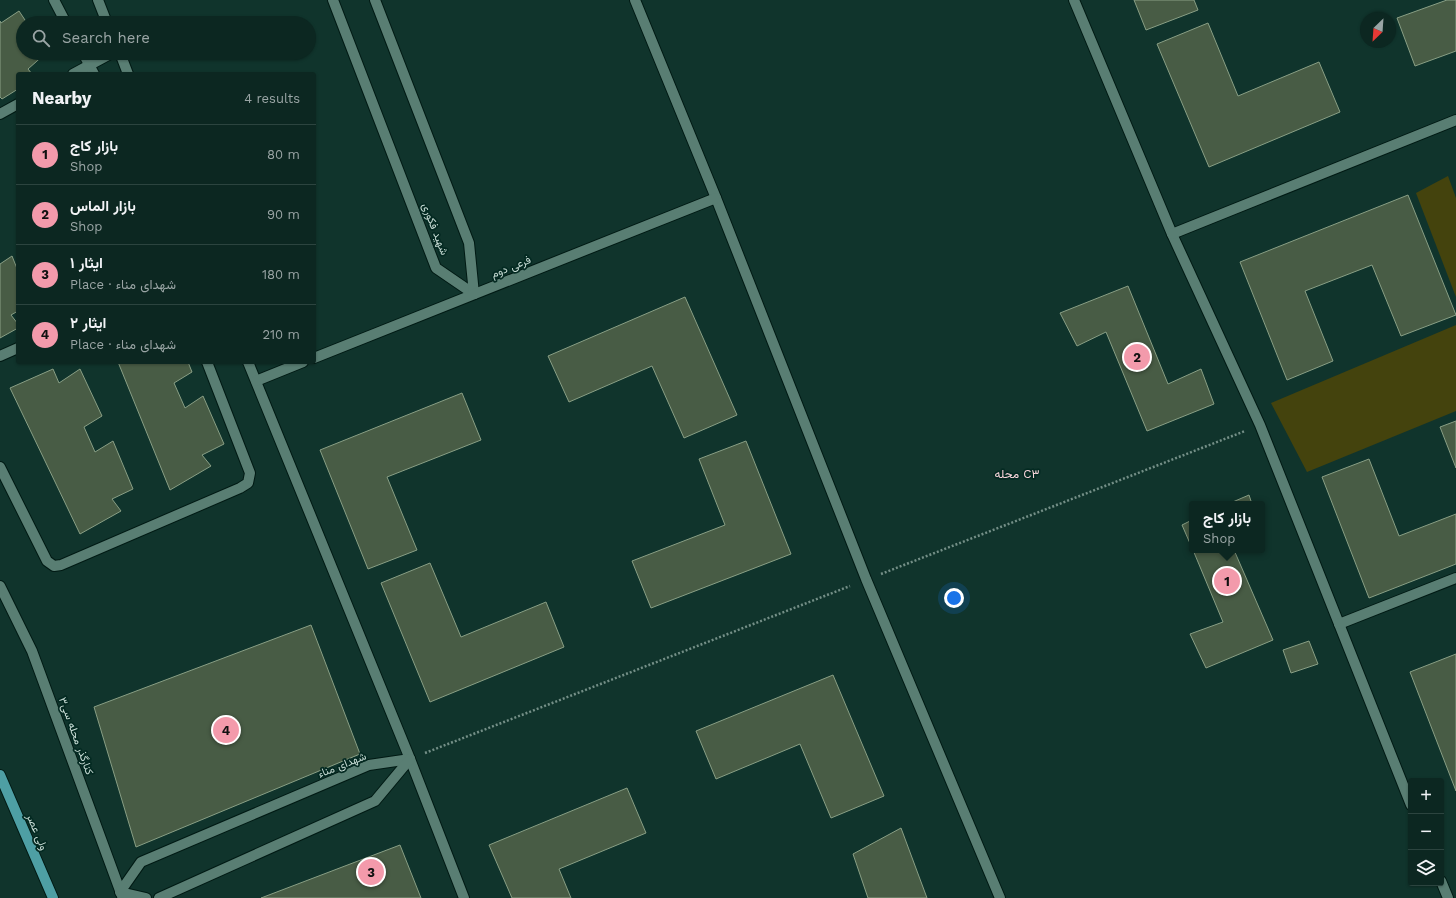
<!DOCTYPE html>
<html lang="en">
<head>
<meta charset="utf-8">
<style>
  :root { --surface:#0c2721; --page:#1a332e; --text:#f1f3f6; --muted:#9aa5a5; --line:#2c443f; --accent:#f39aab }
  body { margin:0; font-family:"Work Sans",Vazirmatn,sans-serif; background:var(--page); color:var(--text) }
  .controls { position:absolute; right:12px; bottom:12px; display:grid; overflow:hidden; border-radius:4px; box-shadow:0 1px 3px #0004 }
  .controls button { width:36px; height:36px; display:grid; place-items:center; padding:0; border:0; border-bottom:1px solid var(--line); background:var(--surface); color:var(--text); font:20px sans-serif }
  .compass { position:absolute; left:1360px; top:12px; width:36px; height:36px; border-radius:50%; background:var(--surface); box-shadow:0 1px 3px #0004; rotate:205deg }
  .you { position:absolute; left:954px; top:598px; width:14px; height:14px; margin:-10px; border:3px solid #fff; border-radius:50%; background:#1a73e8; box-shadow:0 0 0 6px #1a73e833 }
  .badge { display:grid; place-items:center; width:26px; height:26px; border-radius:50%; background:var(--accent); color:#111; font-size:13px; font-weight:700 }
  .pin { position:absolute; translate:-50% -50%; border:2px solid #fff; box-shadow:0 1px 4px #0006 }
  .popup { position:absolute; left:1189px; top:501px; width:76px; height:52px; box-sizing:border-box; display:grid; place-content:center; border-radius:4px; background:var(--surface); filter:drop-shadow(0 1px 3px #0005); font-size:13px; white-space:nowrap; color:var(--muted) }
  .popup b { font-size:15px; color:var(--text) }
  .popup::after { content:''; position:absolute; left:50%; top:100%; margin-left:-8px; border:8px solid transparent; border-top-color:var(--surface) }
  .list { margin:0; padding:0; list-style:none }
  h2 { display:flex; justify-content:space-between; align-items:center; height:52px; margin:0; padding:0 16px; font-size:17px }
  h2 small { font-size:13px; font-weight:400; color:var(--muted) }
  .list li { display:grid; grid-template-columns:26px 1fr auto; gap:12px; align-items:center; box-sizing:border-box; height:60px; padding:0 16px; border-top:1px solid var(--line) }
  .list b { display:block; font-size:15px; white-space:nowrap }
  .list p { margin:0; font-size:13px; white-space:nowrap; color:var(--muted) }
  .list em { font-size:13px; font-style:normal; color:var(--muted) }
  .icon { flex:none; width:22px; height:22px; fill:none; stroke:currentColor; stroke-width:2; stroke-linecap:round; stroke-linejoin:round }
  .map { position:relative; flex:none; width:1456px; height:898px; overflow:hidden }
  .search { position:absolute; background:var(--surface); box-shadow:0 1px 3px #0004; left:16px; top:16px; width:300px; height:44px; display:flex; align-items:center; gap:10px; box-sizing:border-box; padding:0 14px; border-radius:22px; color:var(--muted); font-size:15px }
  .panel { position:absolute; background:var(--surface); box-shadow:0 1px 3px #0004; left:16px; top:72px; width:300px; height:292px; border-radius:4px }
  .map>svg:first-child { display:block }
  .green { fill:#44430d }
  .building { fill:#485c45; stroke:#899f85 }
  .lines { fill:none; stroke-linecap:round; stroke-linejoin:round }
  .minor-casing { stroke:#011a14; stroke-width:12 }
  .major-casing { stroke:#011a14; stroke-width:12 }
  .path { stroke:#748f87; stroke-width:2.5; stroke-dasharray:2 2; stroke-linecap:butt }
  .minor { stroke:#597e73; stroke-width:10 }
  .major { stroke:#4e9fa4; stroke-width:10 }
  .labels { text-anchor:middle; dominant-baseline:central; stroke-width:3.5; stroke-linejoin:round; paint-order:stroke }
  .street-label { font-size:11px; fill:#c9ddd6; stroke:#042a22 }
  .neighbourhood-label { font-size:12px; fill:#fbd7dd; stroke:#042a22 }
</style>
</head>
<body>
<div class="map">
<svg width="1456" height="898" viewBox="0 0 1456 898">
  <rect width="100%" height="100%" fill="#10342c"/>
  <g class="green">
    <path d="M1448 176 1456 198V297L1416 193Z"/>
    <path d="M1456 325V411L1307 472 1271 403Z"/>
  </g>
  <g class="building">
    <path d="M1134 0H1194L1198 10 1146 30Z"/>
    <path d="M1447 0H1456V51L1415 66 1397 18Z"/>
    <path d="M19 11 27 23H23V53H46L28 69 32 74H18V89L2 99 0 97V21L1 23Z"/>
    <path d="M1208 23 1238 96 1319 62 1340 112 1209 167 1157 44Z"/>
    <path d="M1408 195 1456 315 1401 336 1372 265 1305 291 1333 361 1287 380 1240 262Z"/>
    <path d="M12 256 18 271V311L11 315 18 324V328L0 338V264Z"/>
    <path d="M1128 286 1168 384 1201 369 1214 404 1147 431 1106 332 1077 346 1060 313Z"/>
    <path d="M685 297 737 415 684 438 652 366 569 402 548 356Z"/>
    <path d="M118 362H188L192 372 174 383 185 408 203 396 224 444 202 455 211 466 170 490Z"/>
    <path d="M53 369 59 383 80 369 102 416 84 427 95 452 113 441 133 489 112 499 121 511 80 534 10 388Z"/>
    <path d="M462 393 481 440 387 477 417 550 368 569 320 450Z"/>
    <path d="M1456 421V468L1440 427Z"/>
    <path d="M746 441 791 554 651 608 632 561 725 525 699 459Z"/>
    <path d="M1369 459 1399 536 1456 514V564L1369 598 1322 477Z"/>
    <path d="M1249 495 1252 504H1228Z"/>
    <path d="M1192 520V548L1182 525Z"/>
    <path d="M1193 550H1234L1273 640 1206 668 1190 634 1223 622Z"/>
    <path d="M430 563 461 637 546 602 564 647 430 702 381 583Z"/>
    <path d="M311 625 360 754 136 847 94 707Z"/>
    <path d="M1309 641 1318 664 1291 673 1283 650Z"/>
    <path d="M1456 654V791L1410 672Z"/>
    <path d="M833 675 884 796 831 818 800 744 716 779 696 731Z"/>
    <path d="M627 788 646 833 559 869 571 898H512L489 845Z"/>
    <path d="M901 828 927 898H868L853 854Z"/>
    <path d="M400 845 421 898H261Z"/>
  </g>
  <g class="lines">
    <g class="minor-casing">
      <g id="minor">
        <path d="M54 0 66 23"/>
        <path d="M98 0 107 23"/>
        <path d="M333 0 436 268 474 294"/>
        <path d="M375 0 469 243 474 294"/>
        <path d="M635 0 716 198 866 579 1000 898"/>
        <path d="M1074 0 1172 234 1260 425 1411 805"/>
        <path d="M83 53 94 74"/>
        <path d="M120 53 128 74"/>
        <path d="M73 74 112 53"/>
        <path d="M0 114 18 104"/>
        <path d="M1172 234 1456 120"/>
        <path d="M0 356 18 348"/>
        <path d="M314 358 716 198"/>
        <path d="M248 362 410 759 464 898"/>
        <path d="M256 381 303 362"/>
        <path d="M0 467 47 561 54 566 61 565 240 488 248 483 250 473 207 362"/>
        <path d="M0 586 32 651 122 896"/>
        <path d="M1339 624 1456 578"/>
        <path d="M1441 881 1448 898"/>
        <path d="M146 898 120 892 141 862 369 765 410 759"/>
        <path d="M159 898 375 801 410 759"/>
      </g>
    </g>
    <g class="major-casing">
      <path id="major" d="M0 775 53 898"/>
    </g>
    <g class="path">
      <path d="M881 574 1245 431"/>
      <path d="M425 753 850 586"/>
    </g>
    <use href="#minor" class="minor"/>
    <use href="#major" class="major"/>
  </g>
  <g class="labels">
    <g class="street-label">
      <text transform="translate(435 229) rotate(69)">شهید فکوری</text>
      <text transform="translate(511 267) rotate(-22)">فرعی دوم</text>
      <text transform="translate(76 736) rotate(70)">کنارگذر محله سی۳</text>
      <text transform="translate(342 765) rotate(-22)">شهدای مناء</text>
      <text transform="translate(37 832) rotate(67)">ولی عصر</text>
    </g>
    <g class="neighbourhood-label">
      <text x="1017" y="474">محله C۳</text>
    </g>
  </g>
</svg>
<div class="controls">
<button>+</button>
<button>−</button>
<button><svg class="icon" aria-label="layers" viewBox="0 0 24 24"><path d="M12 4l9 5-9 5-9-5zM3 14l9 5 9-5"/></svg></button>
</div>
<svg class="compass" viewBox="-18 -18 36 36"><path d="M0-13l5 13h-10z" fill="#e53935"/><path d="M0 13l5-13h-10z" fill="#9aa5a5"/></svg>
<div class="you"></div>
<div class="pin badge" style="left:1227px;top:581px">1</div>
<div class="popup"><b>بازار کاج</b>Shop</div>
<div class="pin badge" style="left:1137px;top:357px">2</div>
<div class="pin badge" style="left:371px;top:872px">3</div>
<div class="pin badge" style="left:226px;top:730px">4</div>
<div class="search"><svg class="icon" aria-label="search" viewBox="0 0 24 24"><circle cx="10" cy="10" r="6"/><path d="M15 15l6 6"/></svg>Search here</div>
<section class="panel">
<h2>Nearby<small>4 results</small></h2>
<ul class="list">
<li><span class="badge">1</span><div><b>بازار کاج</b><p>Shop</p></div><em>80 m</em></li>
<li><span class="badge">2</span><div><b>بازار الماس</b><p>Shop</p></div><em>90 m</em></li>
<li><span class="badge">3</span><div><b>ایثار ۱</b><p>Place · شهدای مناء</p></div><em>180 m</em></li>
<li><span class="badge">4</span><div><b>ایثار ۲</b><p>Place · شهدای مناء</p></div><em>210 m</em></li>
</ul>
</section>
</div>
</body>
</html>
